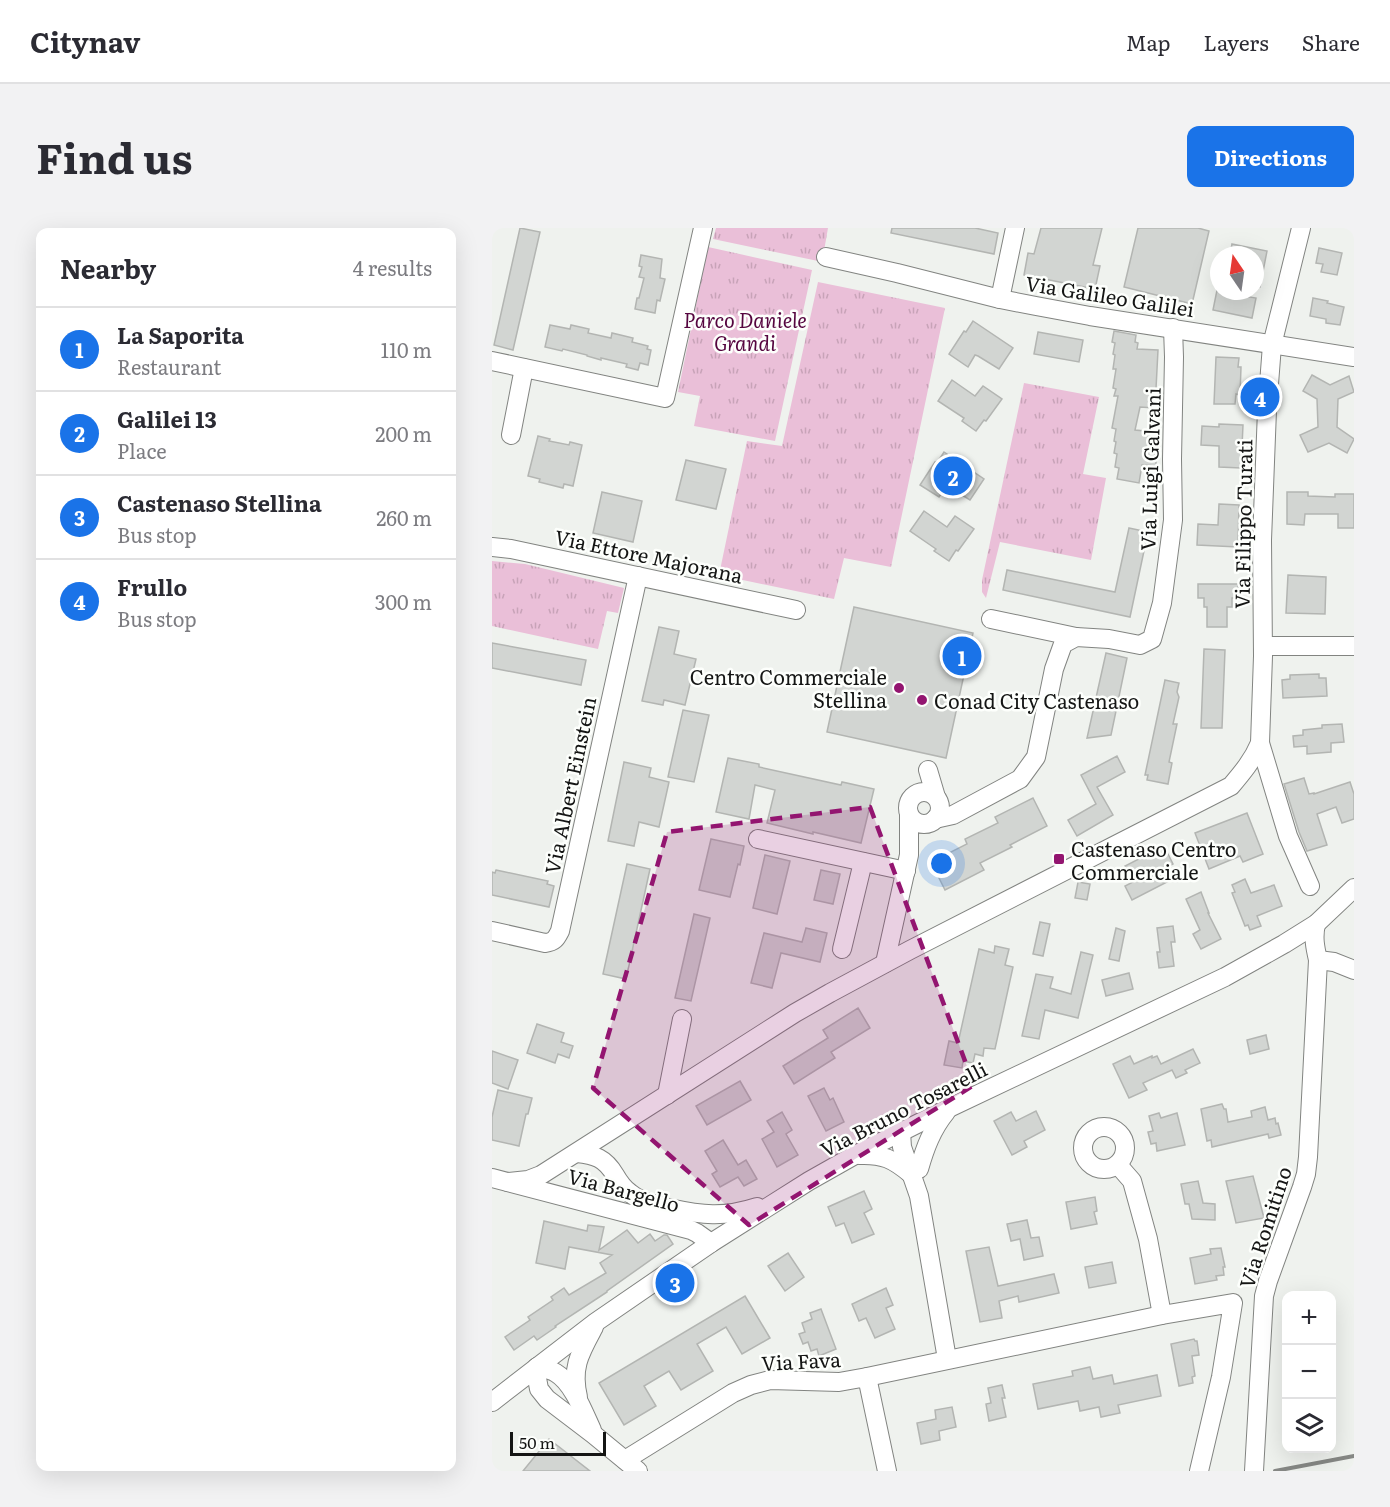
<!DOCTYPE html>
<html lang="en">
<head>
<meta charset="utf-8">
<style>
  :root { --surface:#fff; --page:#f2f2f3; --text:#2b2b33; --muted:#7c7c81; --line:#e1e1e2; --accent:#1a73e8 }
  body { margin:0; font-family:Literata,serif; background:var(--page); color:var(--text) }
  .controls { position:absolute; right:18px; bottom:18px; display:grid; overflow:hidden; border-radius:12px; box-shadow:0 6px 24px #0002 }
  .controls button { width:54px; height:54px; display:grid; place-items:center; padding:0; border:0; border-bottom:2px solid var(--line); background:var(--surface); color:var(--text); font:30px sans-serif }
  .compass { position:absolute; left:718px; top:18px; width:54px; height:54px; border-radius:50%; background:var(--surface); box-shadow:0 6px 24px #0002; rotate:347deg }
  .scale { position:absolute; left:18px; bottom:15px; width:96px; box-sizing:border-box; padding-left:6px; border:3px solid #141514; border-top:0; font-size:16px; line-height:21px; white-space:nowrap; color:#141514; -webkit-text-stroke:4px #fdfffc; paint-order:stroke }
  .you { position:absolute; left:450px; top:636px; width:21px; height:21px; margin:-15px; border:4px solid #fff; border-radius:50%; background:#1a73e8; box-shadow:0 0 0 9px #1a73e833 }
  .badge { display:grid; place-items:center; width:39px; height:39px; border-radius:50%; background:var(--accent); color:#fff; font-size:20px; font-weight:700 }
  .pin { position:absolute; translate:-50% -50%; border:3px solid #fff; box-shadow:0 2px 6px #0006 }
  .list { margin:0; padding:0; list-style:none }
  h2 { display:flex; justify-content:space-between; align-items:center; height:78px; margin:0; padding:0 24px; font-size:26px }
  h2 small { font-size:20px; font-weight:400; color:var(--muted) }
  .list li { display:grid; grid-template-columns:39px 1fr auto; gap:18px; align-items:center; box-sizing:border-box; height:84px; padding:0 24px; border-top:2px solid var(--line) }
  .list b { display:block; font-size:22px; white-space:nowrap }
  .list p { margin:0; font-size:20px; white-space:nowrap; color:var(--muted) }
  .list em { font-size:20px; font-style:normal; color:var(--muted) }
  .icon { flex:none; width:33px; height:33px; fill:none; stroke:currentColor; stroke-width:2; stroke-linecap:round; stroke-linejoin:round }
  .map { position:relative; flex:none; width:862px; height:1243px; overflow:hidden; border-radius:12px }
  header { display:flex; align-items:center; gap:36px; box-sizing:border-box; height:84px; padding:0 30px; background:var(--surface); border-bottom:2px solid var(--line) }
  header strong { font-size:28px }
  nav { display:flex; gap:33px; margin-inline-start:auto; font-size:21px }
  .intro { display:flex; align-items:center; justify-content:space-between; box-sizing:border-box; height:144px; padding:0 36px }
  h1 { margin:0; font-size:42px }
  .button { padding:15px 27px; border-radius:12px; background:var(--accent); color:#fff; font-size:21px; font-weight:700 }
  main { display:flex; gap:36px; padding:0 36px }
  aside { flex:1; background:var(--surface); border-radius:12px; box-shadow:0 6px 24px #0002 }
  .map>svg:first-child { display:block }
  .park { fill:url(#park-tufts) }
  .building { fill:#d2d5d2; stroke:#b3b5b2; stroke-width:1.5 }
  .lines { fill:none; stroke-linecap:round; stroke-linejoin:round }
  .minor-casing { stroke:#828481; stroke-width:20 }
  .minor { stroke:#fff; stroke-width:18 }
  .rail { stroke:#868885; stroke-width:4 }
  .marked { fill:#931570; fill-opacity:0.2; stroke:#931570; stroke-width:4.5; stroke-dasharray:12 8; stroke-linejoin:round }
  .poi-dot { fill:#931570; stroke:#fdfffc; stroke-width:2 }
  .labels { text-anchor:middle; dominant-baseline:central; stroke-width:5; stroke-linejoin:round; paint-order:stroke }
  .street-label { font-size:20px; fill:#141514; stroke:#fdfffc }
  .park-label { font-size:20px; font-style:italic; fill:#55053f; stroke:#fdfffc }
  .poi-label { font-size:20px; fill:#141514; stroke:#fdfffc; text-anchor:start }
</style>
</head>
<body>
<header>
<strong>Citynav</strong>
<nav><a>Map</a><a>Layers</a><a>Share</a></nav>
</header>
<div class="intro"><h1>Find us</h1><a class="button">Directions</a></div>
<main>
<aside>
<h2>Nearby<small>4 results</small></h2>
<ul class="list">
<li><span class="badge">1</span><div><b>La Saporita</b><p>Restaurant</p></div><em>110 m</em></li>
<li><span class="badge">2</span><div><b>Galilei 13</b><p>Place</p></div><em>200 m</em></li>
<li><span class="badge">3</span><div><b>Castenaso Stellina</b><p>Bus stop</p></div><em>260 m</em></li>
<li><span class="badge">4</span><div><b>Frullo</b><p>Bus stop</p></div><em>300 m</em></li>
</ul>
</aside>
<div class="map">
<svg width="862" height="1243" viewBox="0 0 862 1243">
  <defs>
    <pattern id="park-tufts" width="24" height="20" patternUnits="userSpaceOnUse" patternTransform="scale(1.5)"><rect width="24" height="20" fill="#eabfd8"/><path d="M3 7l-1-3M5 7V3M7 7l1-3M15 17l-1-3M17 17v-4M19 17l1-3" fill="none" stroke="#c8a3b8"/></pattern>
  </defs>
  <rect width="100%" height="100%" fill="#eff2ee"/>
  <g class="park">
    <path d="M224 0H336L332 23 326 33 221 11Z"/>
    <path d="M216 19 320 42 283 213 202 198 208 168 186 164Z"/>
    <path d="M326 54 453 80 399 339 352 330 342 371 227 347 255 213 290 218Z"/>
    <path d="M532 155 607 169 591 246 614 250 599 332 508 314 494 370 490 364V352Z"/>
    <path d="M0 333 33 336 132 360 126 385 115 383 106 421 0 398Z"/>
  </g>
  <g class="building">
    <path d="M28 0 48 4 21 122 2 117Z"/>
    <path d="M400 0H483L506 5 502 26 399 5Z"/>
    <path d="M549 0H610L601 37 608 38 603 61 532 47 536 25 542 26Z"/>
    <path d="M646 0H706L717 3 700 76 632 59Z"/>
    <path d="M740 16 775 23 768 59H763V27H738Z"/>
    <path d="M827 20 850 25 845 47 829 44 831 36 824 35Z"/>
    <path d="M149 27 170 31 168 50 173 51 168 73 165 72 163 85 143 81 145 70H147L152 50 147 49 150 39 147 38Z"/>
    <path d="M725 62 727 63H741L752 65 751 68 764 70 760 90 721 82Z"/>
    <path d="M821 70 836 73 835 75 852 79 848 97 834 95V91L818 88Z"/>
    <path d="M481 93 521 120 507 141 486 128 483 127 476 139 457 126 472 103 474 104Z"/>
    <path d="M58 97 78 101 79 97 97 101 96 105 119 110 120 105 141 110 140 114 156 118 155 121 159 122 156 137 148 135 146 142 134 139 135 136 109 130V132L95 128V127L71 121 70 123 53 119Z"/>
    <path d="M622 103 644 107 643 114 646 115 645 121 666 122 663 180 648 179 643 202 664 204 663 227 664 228V238L650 237 647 255 625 251 627 240 623 239 625 226 622 225 624 214 622 213 624 201 620 200 626 168H622L624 161 621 160 624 141H621L623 127 621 126 623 115 620 114Z"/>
    <path d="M546 104 591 112 587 134 542 126Z"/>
    <path d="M724 129 747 130 746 139H749L748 167 744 166 743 176H722Z"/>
    <path d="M820 147 838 157 857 148 862 164 846 171 845 199 862 211 855 225 837 215 816 224 808 207 826 199 825 171 811 163Z"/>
    <path d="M460 152 483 168 491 158 510 171 494 193 492 192 484 203 470 193 472 190 446 173Z"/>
    <path d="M727 196 751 197 749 240 727 239V218L709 217 710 198 727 199Z"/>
    <path d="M46 208 58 211 57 213 77 217 78 214 90 217 81 258 72 256 71 260 47 254 48 251 36 248Z"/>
    <path d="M452 224 492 251 478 272 457 259 454 258 447 269 428 257 443 234 445 235Z"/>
    <path d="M194 232 234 241 224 281 184 272Z"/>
    <path d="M110 264 150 273 141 314 101 305Z"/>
    <path d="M795 264H816V268L843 269V266H862V300H846V286H813L812 297 795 296Z"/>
    <path d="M727 276 747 277 746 319 705 317 706 296 726 297Z"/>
    <path d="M432 283 455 299 463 288 482 301 466 323 464 322 457 333 442 323 444 321 418 303Z"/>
    <path d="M637 300 656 304 638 389 511 362 515 342 623 364Z"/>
    <path d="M796 347 834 349 833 386 794 385Z"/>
    <path d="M706 356H746V370H740V379H735V399H715V379H712V370H706Z"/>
    <path d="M362 379 481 405 454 530 335 504Z"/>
    <path d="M167 399 187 403 182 426 204 431 193 477 172 472 171 477 150 473Z"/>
    <path d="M0 415 94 432 89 457 0 440Z"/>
    <path d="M712 421 733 422 730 500H709Z"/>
    <path d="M614 425 635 430 619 507 595 510Z"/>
    <path d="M827 446V450H834L835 468 791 470 790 452 798 451V447Z"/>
    <path d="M673 452 687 455 685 464 687 469 681 496H685L677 534 680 535 676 556 655 552 656 547H653Z"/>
    <path d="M191 482 217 487 202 554 176 549Z"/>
    <path d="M850 496 852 514 839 515V524L815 526V518L802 519 801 508 811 507V502L830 500V497Z"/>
    <path d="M625 528 633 544 605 559 621 587 585 608 576 592 604 576 589 547Z"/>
    <path d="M236 530 267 536V539L349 557 350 554 382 561 369 615 321 604V606L275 595 283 562 263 557 257 591 224 584Z"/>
    <path d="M132 534 159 540 157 549 177 554 167 599 147 594 142 618 116 613Z"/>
    <path d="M812 550 817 566 822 565V566L858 554 862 566V591L850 595 844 579 825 586 835 617 815 623 807 604 792 556Z"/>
    <path d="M541 570 555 598 518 617 520 619 488 635 492 642 453 662 439 634 475 616 473 611 506 595 503 589Z"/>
    <path d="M755 585 771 626 751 634 748 628 717 641 703 605Z"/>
    <path d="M219 611 252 618 248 637 246 636 238 669 207 662Z"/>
    <path d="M672 618 681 636 670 642 677 653 640 672 633 658 641 654 633 638Z"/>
    <path d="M273 627 298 633 285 686 261 680Z"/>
    <path d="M135 636 158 641 134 751 111 746Z"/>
    <path d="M4 642 56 653 55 656 62 658 57 679 0 667V644L3 645Z"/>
    <path d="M329 642 348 646 341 676 322 672Z"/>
    <path d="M753 651 759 665 782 657 790 678 765 688 769 698 758 702 756 697 753 698 740 665 743 664 740 657Z"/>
    <path d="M586 654 598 656 595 672 583 670Z"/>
    <path d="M709 664 717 685H716L729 711 709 721 701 706 708 702 694 671Z"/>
    <path d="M202 686 218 690 199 773 183 770Z"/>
    <path d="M548 694 558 696 551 728 541 726Z"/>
    <path d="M681 698 683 714H679L682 738 667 740 665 724H668L665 700Z"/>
    <path d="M314 700 335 705 328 734 289 725 280 760 259 755 272 705 310 714Z"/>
    <path d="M624 700 633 703 627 733 617 731Z"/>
    <path d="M503 718 517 721 513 737 521 739 503 821 492 820 491 828 483 826 481 835 471 833 470 840 452 837 457 813 466 815 487 721 502 725Z"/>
    <path d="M589 724 601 727 586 790 553 782 547 811 530 808 544 746 561 749 558 760 579 766Z"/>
    <path d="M637 745 641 761 614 768 610 752Z"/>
    <path d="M366 780 378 800 339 824 343 830 302 856 291 838 336 810 331 802Z"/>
    <path d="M45 796 72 805 69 814 81 818 77 830 66 826 63 835 35 825Z"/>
    <path d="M774 807 777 821 758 826 755 812Z"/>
    <path d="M701 821 708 835 693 842 695 845 684 850 680 842 651 855 655 862 637 870 621 836 638 828 642 836 660 828V830L665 828 669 836Z"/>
    <path d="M0 823 26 832 16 861 0 855Z"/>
    <path d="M248 853 259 872 215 897 204 878Z"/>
    <path d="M332 860 338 872 341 870 352 894 334 903 316 868Z"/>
    <path d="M6 862 40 870 36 886H34L27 918 0 912V889Z"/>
    <path d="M730 876 732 881H734L736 894 760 889 759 883 773 879 776 892 783 890 784 896 786 895 789 907 777 910 776 906 720 919 719 912 715 913 709 881Z"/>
    <path d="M544 883 553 902 532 913 535 919 520 927 502 893 519 884 524 893Z"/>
    <path d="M290 884 300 902 294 906 306 927 285 939 270 911 282 904 275 893Z"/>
    <path d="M667 885 669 890 685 885 693 917 665 923 664 915 659 916 656 904 661 903 657 888Z"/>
    <path d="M231 912 246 937 254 932 265 951 252 958 246 949 228 959 220 946 225 943 213 923Z"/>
    <path d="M761 948 772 990 744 995 734 953Z"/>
    <path d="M706 953 711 975 723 976V992L700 991 697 976H693L689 956Z"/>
    <path d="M372 963 380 981 372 985 382 1006 360 1015 352 995 344 998 336 979Z"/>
    <path d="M603 969 605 983 602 984 605 996 579 1001 574 974Z"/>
    <path d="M535 992 539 1010 547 1009 551 1028 532 1032 528 1011 519 1013 515 996Z"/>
    <path d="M52 993 95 1003 96 997 112 999 107 1022 135 1002 146 1015 158 1006 163 1013 172 1007H175L181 1016 115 1063V1064L63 1098 64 1099 45 1112 42 1108 22 1122 13 1109 38 1092 36 1089 61 1072 59 1069 72 1060 77 1067 114 1045 108 1035 120 1027 77 1019 73 1041 44 1035Z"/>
    <path d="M497 1019 506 1058 562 1046 567 1065 527 1074 526 1068 507 1073 510 1090 488 1094 474 1023Z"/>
    <path d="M729 1020 733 1039H731L732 1047 724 1048 725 1052 703 1056 698 1030 719 1026 718 1021Z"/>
    <path d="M296 1025 312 1049 293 1063 276 1038Z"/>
    <path d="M620 1034 624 1055 597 1060 593 1039Z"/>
    <path d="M394 1060 401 1077 394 1080 403 1101 383 1110 374 1090 367 1093 360 1076Z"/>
    <path d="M253 1068 278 1110 250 1126 234 1099 205 1116 221 1143 189 1162 177 1143 152 1158 164 1178 132 1197 107 1155Z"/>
    <path d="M329 1081 344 1121 327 1128 325 1121 319 1123 316 1114 311 1116 307 1106 313 1104 310 1095 320 1091 318 1085Z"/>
    <path d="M702 1111 703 1113H705L707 1127 700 1128 703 1148 700 1149 701 1155 687 1158 679 1116Z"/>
    <path d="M598 1139 601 1151 620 1147 622 1156 665 1147 669 1168 626 1177 628 1185 609 1189 607 1179 588 1183 586 1173 546 1181 541 1156 581 1148 580 1143Z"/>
    <path d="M510 1157 513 1170H510L514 1189 497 1193 494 1176 499 1175 496 1160Z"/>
    <path d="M460 1179 464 1199 447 1203 448 1212 429 1216 425 1195 444 1191 443 1182Z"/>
    <path d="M57 1211 98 1243H31Z"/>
  </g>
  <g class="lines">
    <g class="minor-casing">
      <g id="minor">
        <path d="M334 29 405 45 508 71 544 78 598 88 862 129"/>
        <path d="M508 71 523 0"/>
        <path d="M0 133 173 170 211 0"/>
        <path d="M19 207 32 140"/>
        <path d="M0 319 19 321 304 382"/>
        <path d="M499 391 584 409"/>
        <path d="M771 418H862"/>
        <path d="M768 515 796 608 818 658"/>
        <path d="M436 542 444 569"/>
        <circle cx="432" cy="580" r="16"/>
        <path d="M443 591 461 587 528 551 544 529 562 441 571 416 584 409 617 411 648 417 660 411 670 375 681 292 680 231 682 129 681 100"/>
        <path d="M266 611 414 643"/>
        <path d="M0 703 53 715C62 714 64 711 68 703L146 348"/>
        <path d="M350 721 371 634"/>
        <path d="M826 732 842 734 862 742"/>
        <path d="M393 735 417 627V586"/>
        <path d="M175 867 190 791"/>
        <circle cx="612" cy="920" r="21"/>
        <path d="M409 904 410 919 427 968 455 1131"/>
        <path d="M85 925C103 927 113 930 123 947 127 954 131 960 138 965 149 974 163 977 177 980 210 987 231 990 265 979"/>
        <path d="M367 927C391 926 401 931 419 946"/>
        <path d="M626 937 640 953 656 1011 670 1087"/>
        <path d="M427 941C433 920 440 901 454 884"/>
        <path d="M0 950 199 1002 205 1005 219 1015"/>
        <path d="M16 954 36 952 49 947 303 785 338 765 418 722 739 558C750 545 761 532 768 515L771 428 770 312 775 182 780 117 809 0"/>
        <path d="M45 1139V1150L47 1161 55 1171 101 1206 146 1243"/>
        <path d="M45 1139C52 1141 58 1141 64 1145 81 1155 92 1185 100 1202"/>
        <path d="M375 1149 670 1087 741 1075 729 1149 707 1243"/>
        <path d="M86 1169C79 1139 88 1125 102 1099"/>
        <path d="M0 1174 104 1094 219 1015 317 953 363 927 457 880 733 749 792 716 824 696 862 660"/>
        <path d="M133 1232 241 1165 259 1157 278 1152 347 1154 375 1149 395 1243"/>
        <path d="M762 1243 772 1068 776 1053 810 959 814 946 816 929 826 732C823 719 821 709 824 696"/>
      </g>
    </g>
    <use href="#minor" class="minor"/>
    <path class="rail" d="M783 1243 862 1228"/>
  </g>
  <path class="marked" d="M378 579 482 857 257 997 101 860 175 604Z"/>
  <g class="poi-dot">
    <circle cx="407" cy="460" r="6"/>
    <circle cx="430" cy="472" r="6"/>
    <rect x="561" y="625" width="12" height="12" rx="3"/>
  </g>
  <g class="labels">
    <g class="street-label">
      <text transform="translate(618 67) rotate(9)">Via Galileo Galilei</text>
      <text transform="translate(657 241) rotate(-88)">Via Luigi Galvani</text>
      <text transform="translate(750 296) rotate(-89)">Via Filippo Turati</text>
      <text transform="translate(157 327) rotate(12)">Via Ettore Majorana</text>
      <text transform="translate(77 557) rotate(-78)">Via Albert Einstein</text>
      <text transform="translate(411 880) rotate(-27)">Via Bruno Tosarelli</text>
      <text transform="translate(132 961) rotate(15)">Via Bargello</text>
      <text transform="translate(772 999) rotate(-72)">Via Romitino</text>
      <text transform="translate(309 1132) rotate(-3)">Via Fava</text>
    </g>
    <g class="park-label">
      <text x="253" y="91">Parco Daniele<tspan x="253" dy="23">Grandi</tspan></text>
    </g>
    <g class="poi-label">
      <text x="395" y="448" text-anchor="end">Centro Commerciale<tspan x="395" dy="23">Stellina</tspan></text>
      <text x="442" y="472">Conad City Castenaso</text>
      <text x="579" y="620">Castenaso Centro<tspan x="579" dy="23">Commerciale</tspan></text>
    </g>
  </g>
</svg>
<div class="controls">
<button>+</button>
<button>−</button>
<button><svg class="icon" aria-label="layers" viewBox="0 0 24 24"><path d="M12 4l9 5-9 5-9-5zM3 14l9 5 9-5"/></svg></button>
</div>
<svg class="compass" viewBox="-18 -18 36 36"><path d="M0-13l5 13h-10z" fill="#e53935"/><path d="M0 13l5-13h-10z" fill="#7c7c81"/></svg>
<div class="scale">50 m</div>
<div class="you"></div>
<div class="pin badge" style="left:470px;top:428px">1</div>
<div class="pin badge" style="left:461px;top:248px">2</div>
<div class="pin badge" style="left:183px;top:1055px">3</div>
<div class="pin badge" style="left:768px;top:169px">4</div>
</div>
</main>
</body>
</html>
